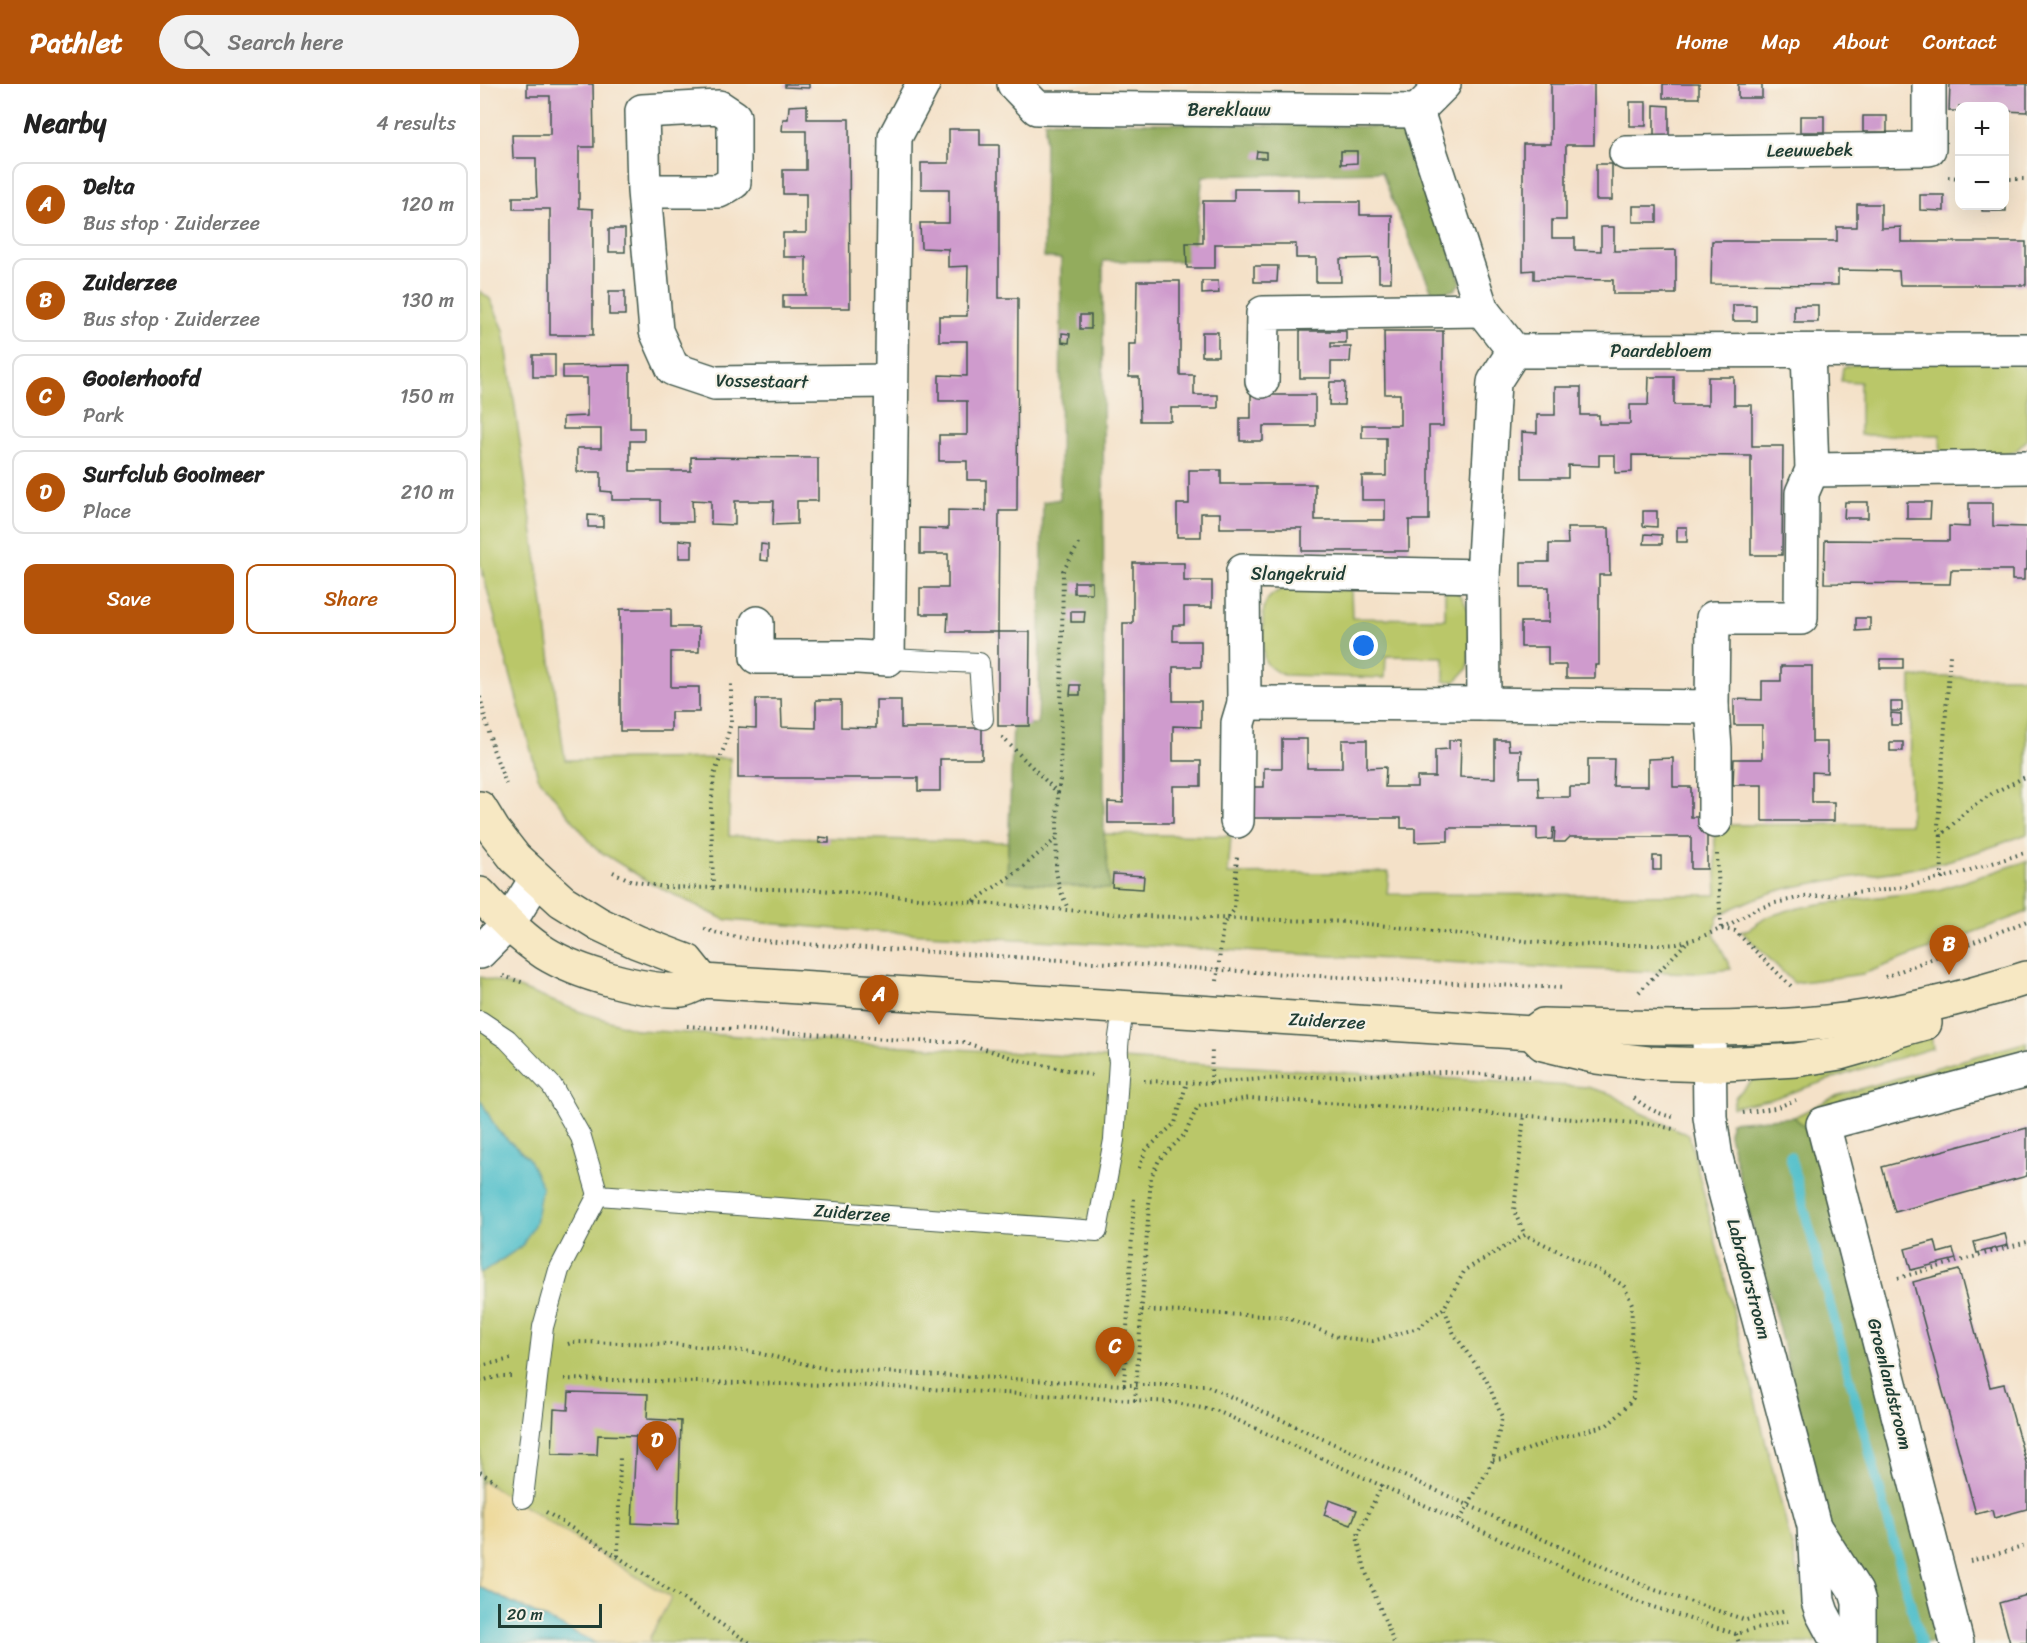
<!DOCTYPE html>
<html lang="en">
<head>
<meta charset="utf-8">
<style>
  :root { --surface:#fff; --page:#f2f2f2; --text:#222; --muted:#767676; --line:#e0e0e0; --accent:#b45309 }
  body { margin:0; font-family:Sriracha,sans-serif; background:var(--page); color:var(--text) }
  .controls { position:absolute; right:18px; top:18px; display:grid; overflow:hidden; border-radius:12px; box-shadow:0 6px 24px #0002 }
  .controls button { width:54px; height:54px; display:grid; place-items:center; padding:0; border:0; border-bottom:2px solid var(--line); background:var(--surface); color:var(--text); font:30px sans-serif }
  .scale { position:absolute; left:18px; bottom:15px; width:104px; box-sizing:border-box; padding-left:6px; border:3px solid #1f3d34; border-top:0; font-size:16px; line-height:21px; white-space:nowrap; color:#1f3d34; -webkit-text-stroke:4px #f7f3e8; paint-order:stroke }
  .you { position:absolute; left:884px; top:562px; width:21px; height:21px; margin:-15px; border:4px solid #fff; border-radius:50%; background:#1a73e8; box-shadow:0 0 0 9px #1a73e833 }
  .badge { display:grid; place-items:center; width:39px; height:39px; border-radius:50%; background:var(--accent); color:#fff; font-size:20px; font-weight:700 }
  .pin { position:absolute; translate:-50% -50px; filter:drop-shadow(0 2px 3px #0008) }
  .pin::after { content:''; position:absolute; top:32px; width:21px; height:18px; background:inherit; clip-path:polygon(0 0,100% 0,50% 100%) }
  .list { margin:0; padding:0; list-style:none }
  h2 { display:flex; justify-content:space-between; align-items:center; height:78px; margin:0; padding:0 24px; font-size:26px }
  h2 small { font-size:20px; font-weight:400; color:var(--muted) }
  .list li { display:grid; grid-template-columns:39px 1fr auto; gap:18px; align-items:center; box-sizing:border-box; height:84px; margin:0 12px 12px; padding:0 12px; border:2px solid var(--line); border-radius:12px }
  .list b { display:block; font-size:22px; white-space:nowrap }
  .list p { margin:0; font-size:20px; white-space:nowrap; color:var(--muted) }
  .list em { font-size:20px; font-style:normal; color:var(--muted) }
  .actions { display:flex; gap:12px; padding:18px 24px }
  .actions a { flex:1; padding:14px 0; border:2px solid var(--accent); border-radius:12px; text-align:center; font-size:21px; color:var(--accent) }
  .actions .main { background:var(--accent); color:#fff }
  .icon { flex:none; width:33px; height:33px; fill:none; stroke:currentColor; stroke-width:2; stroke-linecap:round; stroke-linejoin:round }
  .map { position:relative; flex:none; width:1547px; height:1559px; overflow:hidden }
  header { display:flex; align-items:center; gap:36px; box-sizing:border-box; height:84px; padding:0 30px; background:var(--accent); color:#fff }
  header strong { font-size:28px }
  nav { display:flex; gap:33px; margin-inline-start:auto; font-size:21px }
  .search { width:420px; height:54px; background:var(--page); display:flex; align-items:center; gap:15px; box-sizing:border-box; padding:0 21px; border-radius:33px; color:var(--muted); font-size:22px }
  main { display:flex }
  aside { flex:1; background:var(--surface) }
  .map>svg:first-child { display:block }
  .green { fill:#bac769; stroke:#6c824e; stroke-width:1.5 }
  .forest { fill:#93ac5d; stroke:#597448; stroke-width:1.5 }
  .sand { fill:#eeda9e; stroke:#868c69; stroke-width:1.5 }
  .water { fill:#53c0cb; stroke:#397e80; stroke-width:1.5 }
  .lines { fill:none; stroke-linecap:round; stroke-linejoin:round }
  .stream { stroke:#53c0cb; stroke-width:10 }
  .building { fill:#cf9bcd }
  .lane-casing { stroke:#3f564a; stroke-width:22 }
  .street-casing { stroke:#3f564a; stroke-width:36 }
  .secondary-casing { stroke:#3f564a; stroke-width:36 }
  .path { stroke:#3f564a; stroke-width:4; stroke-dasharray:1.5 4.5; stroke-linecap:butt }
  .lane { stroke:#fff; stroke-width:20 }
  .street { stroke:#fff; stroke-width:33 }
  .secondary { stroke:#f7e8c3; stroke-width:33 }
  .labels { text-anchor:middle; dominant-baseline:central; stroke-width:4.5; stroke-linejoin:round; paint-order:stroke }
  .street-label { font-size:18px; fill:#1f3d34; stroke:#f7f3e8 }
</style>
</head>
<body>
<header>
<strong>Pathlet</strong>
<div class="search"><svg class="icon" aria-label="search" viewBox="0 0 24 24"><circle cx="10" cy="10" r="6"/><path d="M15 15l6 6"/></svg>Search here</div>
<nav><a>Home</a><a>Map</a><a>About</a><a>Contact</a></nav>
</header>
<main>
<aside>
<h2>Nearby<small>4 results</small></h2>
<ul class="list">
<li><span class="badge">A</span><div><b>Delta</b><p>Bus stop · Zuiderzee</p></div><em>120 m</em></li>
<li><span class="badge">B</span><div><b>Zuiderzee</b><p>Bus stop · Zuiderzee</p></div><em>130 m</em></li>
<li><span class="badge">C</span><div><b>Gooierhoofd</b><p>Park</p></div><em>150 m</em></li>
<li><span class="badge">D</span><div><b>Surfclub Gooimeer</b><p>Place</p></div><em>210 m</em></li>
</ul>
<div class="actions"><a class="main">Save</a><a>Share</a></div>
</aside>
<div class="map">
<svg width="1547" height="1559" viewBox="0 0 1547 1559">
  <rect width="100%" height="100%" fill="#f7f3e8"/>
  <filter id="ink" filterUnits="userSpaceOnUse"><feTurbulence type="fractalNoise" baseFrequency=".0167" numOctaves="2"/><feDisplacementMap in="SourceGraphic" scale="12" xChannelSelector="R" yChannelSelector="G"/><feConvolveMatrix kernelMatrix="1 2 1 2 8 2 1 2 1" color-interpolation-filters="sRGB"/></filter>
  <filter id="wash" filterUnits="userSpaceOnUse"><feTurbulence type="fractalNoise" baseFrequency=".008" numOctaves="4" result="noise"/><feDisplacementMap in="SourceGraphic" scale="24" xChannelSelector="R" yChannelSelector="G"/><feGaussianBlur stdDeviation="1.35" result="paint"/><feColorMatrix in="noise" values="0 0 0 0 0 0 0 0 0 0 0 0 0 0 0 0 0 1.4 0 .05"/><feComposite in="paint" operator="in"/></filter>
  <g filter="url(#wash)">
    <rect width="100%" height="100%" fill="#f4e1c8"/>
    <g class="green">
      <path d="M0 207 10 215 24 246 85 676 250 674 249 752 528 758 527 797 629 805 624 750 751 752 748 790 909 788 907 810 1237 811 1234 741 1430 740 1431 593H1547V750C1517 761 1486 773 1455 780 1380 797 1308 791 1238 832L1234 850 1251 885 1214 889 1076 884 371 846 248 836 241 834 169 798 116 765 58 693 0 479Z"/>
      <path d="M1407 273 1539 277 1547 287V356L1537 366 1531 369 1461 377 1460 351H1380V298L1361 297 1363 283Z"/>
      <path d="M804 505 871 506 872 534 965 535V507H976C998 528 990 556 988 584L976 597H964V573L906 572 905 594 804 591C796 588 789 584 785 577 782 570 784 560 783 552 783 531 779 512 804 505Z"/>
      <path d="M1547 777V828L1383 890 1314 899 1261 847 1269 845 1287 833 1309 826 1339 820 1458 806Z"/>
      <path d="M0 893 39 904 98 927 158 946 1107 1003 1132 1010 1159 1028 1209 1051 1336 1559H170V1554L190 1514 0 1400V1188H4L42 1162 48 1074 17 1046 0 1015Z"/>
      <path d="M1451 951 1453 964 1375 987 1292 1015 1252 1023 1256 1012 1275 994Z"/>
      <path d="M1547 958V965L1362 1015 1331 1049 1314 1033 1358 1011Z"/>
    </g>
    <g class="forest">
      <path d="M565 37 911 43 919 45 931 57 981 198 974 206 953 210 916 126 902 88 723 92 712 177H623L624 750 630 805 527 797 533 640H558L563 418 580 415 581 175 564 173Z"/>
      <path d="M1314 1033 1331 1049 1469 1559H1388L1349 1440 1249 1051 1250 1038Z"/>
    </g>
    <path class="sand" d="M3 1397 191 1514 170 1553V1559H115L0 1503V1400Z"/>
    <g class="water">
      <path d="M0 1015 17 1046 48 1074 62 1102 55 1139 42 1162 3 1188H0Z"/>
      <path d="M0 1503 108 1555 115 1559H0Z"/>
    </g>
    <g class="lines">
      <path class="stream" d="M1310 1072 1441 1559"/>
    </g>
    <g id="blocks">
      <g class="building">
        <path d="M47 0H113L114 63H99V124L113 125V251H70V125H33V113H57L56 95V74H33L32 51H70V12H47Z"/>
        <path d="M305 0H329V4L305 3Z"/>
        <path d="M1071 0H1114V61H1086V136H1072V154H1095V166L1121 167V143H1134V167L1196 166V210H1133V196L1054 195V186L1043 187V60H1071Z"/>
        <rect x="1183" y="0" width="36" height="14"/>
        <rect x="1258" y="0" width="24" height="14"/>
        <path d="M1470 0H1547V28L1524 27V22H1479V27H1469Z"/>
        <rect x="1150" y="18" width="16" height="24"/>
        <path d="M327 21V35H369L370 224H303V211H326V173H303V149H326V110H303V86H326V47H302L303 35H308L309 22Z"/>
        <path d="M1174 21 1189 22V53L1174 52Z"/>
        <rect x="1320" y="32" width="24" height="16"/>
        <rect x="1383" y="32" width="24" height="16"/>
        <path d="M469 45H500V61H519V214H538L537 427H519L518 548H467L468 530H440V504H468V470H440V444L468 445V426L506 427V396H487V377H459V351H487V317H459V291L487 292V257H459V232H487L488 182 468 183V165L441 164 440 139H469V105H441V79H469Z"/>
        <path d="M777 67 786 68V74H776Z"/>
        <path d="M861 67H877V79L861 80Z"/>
        <rect x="1116" y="80" width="16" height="36"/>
        <path d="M754 105H818V118H880V131H912L911 198H899V174L860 175 861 198H836V174H816V160H735V184H707L706 159H723V117H754Z"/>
        <path d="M1440 111H1464V127L1440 126Z"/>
        <path d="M1377 120H1401V144L1421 143V158H1546V201H1420L1419 187 1358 186V201L1231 200 1232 157H1357V143H1377Z"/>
        <rect x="1153" y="122" width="24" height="16"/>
        <rect x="1502" y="122" width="24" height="5"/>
        <rect x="129" y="145" width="16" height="23"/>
        <path d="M774 182H798L797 198H774Z"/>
        <path d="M657 197H700V291H714V311H738V324H691V337H660L659 293H649V260H656Z"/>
        <path d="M722 197H738L739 209 722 210Z"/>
        <rect x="129" y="207" width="16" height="24"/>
        <rect x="1253" y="221" width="23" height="16"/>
        <rect x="1314" y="221" width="24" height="17"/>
        <rect x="600" y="231" width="11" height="14"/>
        <path d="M820 247H866V259H851V263H871L870 278H851V294H820Z"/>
        <path d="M904 247H963V342H949V436H929V467H822V444H740V429H721V453H697V420H709V386H741V400H835V436H905V416H882V392H906V354H882V341H920V310H905Z"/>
        <rect x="722" y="248" width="16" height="24"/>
        <path d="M582 249 590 250 589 259 582 258Z"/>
        <rect x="53" y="271" width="22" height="22"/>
        <path d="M150 281V344H164V357H150V387H211V373L338 374V417H317V440L293 441 294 417H255V441L231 440V417L212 416 213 438H180V416H132V408L121 407V388H97V364H121V345H83V333L107 332V294H83V282Z"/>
        <path d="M1169 293H1194V321H1228V293H1254V321H1272V362H1303L1302 471H1271V372L1152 371V388L1135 389V371H1119V382L1088 381V394H1042V348L1057 349V331H1075V303H1101V331H1119V340H1150V321H1168Z"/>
        <path d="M850 298H865L864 321H849Z"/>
        <path d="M771 311H835V342H783V357H760V334H771Z"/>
        <path d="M1365 418H1388V434H1364Z"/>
        <path d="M1427 418H1451L1450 435H1427Z"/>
        <path d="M1489 419H1513V442L1547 443V486H1544V496H1532V486H1471L1470 500 1344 499 1345 456 1469 457V442L1489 443Z"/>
        <path d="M1163 427H1177V443L1163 442Z"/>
        <path d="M108 431 123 432V443H108Z"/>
        <rect x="1197" y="443" width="10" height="15"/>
        <path d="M1087 444H1129L1130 491H1119V581H1115V594H1086V581H1068V563H1041V538H1069V503H1041V478H1069V460H1088Z"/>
        <path d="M1165 450 1182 451V460H1164Z"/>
        <path d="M199 456 212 457V474H199Z"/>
        <path d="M281 460 288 461V477L280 476Z"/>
        <path d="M653 479H704V497H732V523H704V541H693V557H721V583H693V617H721V643L693 642V677H721V702H693V739H628V718L643 719V539H653Z"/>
        <rect x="594" y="498" width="18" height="11"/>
        <path d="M140 525H191V543H219V568H191V603H219V628H191V647H140Z"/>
        <path d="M591 527H605L604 538H591Z"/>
        <path d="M1376 534H1390V546L1376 547Z"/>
        <path d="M518 548H550L549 642H518Z"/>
        <rect x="1400" y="575" width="23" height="9"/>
        <path d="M1301 582H1332V658H1347V689L1332 688V718H1354V737H1282V701H1253L1254 675H1282V641H1254V615L1282 616V597H1301Z"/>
        <path d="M591 601H600V611H590Z"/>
        <path d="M276 615H301L302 643 336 644V616H361V643L396 644V616H421V644H502V675H460V707H438V694H258V643L276 644Z"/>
        <rect x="1411" y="618" width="11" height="9"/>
        <path d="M1411 629 1421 630V641H1411Z"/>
        <path d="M802 655H827V684H862V656H887V684L906 683 905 703H937V693H955V666L969 665V656H981L980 693 1015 694V656H1028L1029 666H1041L1040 693H1058L1059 713H1090V703H1108V675H1134L1133 702H1168V675L1193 674V703H1211V733H1227V785H1211V753H1090L1085 758H1074L1075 744H1073L1072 755 1057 756V744H968V757L935 758V744H921V734H768V703H784V684H802Z"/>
        <rect x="1410" y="658" width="13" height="9"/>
        <path d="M339 753 349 754V759H339Z"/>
        <rect x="1173" y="772" width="8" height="14"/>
        <path d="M633 790 664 792 663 805 632 803Z"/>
        <path d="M1547 1044V1092L1415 1128 1402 1083Z"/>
        <path d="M1525 1150 1528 1161 1497 1169 1494 1158Z"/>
        <path d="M1455 1157 1458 1169 1473 1165 1476 1175 1431 1186 1425 1165Z"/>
        <path d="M1479 1186 1510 1303 1524 1300 1547 1382V1425L1514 1434 1512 1426 1496 1430 1433 1198Z"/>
        <path d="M89 1308 168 1310 167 1335 201 1337 198 1441 152 1439 156 1352 118 1351 117 1371 72 1370 74 1325 88 1326Z"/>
        <path d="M849 1416 877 1426 871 1441 844 1431Z"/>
        <path d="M1547 1511V1559H1530L1519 1519Z"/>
      </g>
    </g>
  </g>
  <g filter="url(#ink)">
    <use href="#blocks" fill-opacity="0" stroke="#3f564a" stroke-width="1.5"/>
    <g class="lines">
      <g class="lane-casing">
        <g id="lane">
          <path d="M408 575 499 579 503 635"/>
          <path d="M0 937 27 955 72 1002 101 1053 118 1111 617 1147 634 1056 639 977C635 965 642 939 643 925"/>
          <path d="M43 1414 63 1243 79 1186 118 1111"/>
        </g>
      </g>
      <g class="street-casing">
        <g id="street">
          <path d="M534 0 557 24 937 27 964 0"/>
          <path d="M937 27 1002 226 1034 267 1014 298 1003 492 1004 620"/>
          <path d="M1146 69 1449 65V0"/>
          <path d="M164 107H239L254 98V33L239 23 162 27 164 107 176 247 193 285 235 299 411 297"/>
          <path d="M1034 267 1547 266"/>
          <path d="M782 297 783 229 1002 226"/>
          <path d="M1332 386 1547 383"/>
          <path d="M277 539V573H378L408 575 415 53 443 0"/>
          <path d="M764 619 1004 620 1232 623 1233 534H1321L1322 409 1332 386 1328 267"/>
          <path d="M1232 623 1235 664V737"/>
          <path d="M757 737 758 639 764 619 763 487 1003 492"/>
          <path d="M0 868 29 839 56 795"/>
          <path d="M1229 945 1230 1033 1236 1074 1334 1442 1338 1517 1342 1529 1358 1559"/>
          <path d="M1335 1444 1376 1508 1379 1518V1559"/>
          <path d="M1477 1559 1343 1040 1547 986"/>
        </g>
      </g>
      <g class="secondary-casing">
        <g id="secondary">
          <path d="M0 724 14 747 35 774 82 817 119 840 157 858 207 877 223 897"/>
          <path d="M0 810C19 831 40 853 65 869 97 889 164 908 202 906 209 905 217 900 223 897L1052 949 1063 941C1158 943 1252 948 1347 938 1414 931 1482 915 1547 894"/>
          <path d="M1052 949 1063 960 1117 973 1168 979 1229 981 1316 976 1360 969 1381 963 1416 947 1445 939"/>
        </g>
      </g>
      <g class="path">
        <path d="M1468 93 1480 94"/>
        <path d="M1524 95H1547"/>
        <path d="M0 613 13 665 26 700"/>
        <path d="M522 653 578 709 576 786 579 803 588 825"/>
        <path d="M578 709 580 695 583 487 600 458"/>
        <path d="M1461 752 1458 742 1470 571"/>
        <path d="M1237 770 1241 845"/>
        <path d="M133 788 152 797 184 803 340 806 661 832 870 838 1063 859 1112 861H1185L1197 860 1221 853 1252 840 1274 826 1295 819 1324 813 1397 807 1424 803 1475 791 1547 768"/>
        <path d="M1462 795 1461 752 1485 728 1513 709 1547 692"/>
        <path d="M233 803 231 725 234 691 246 658 251 639V597"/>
        <path d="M494 817 537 788 577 754"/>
        <path d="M224 845C265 858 312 859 355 862L888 895 1084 904"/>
        <path d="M1242 845 1255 847 1314 905"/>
        <path d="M23 892 44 899"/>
        <path d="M1405 893 1547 837"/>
        <path d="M737 897 743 840 754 826 757 771"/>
        <path d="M1159 908 1208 857"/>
        <path d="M207 942 454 958H483L542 977 612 991"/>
        <path d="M664 997 731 999 782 995 964 988 1049 993"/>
        <path d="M731 999 732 964"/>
        <path d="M1154 1014C1167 1024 1179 1031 1195 1033"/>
        <path d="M1263 1029 1295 1024 1316 1016"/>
        <path d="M659 1084 666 1066 695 1039 707 998"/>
        <path d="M1418 1194 1547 1158"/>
        <path d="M662 1226 805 1233 858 1253 893 1257 938 1244 964 1224"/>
        <path d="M88 1260 94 1258 191 1260 273 1268 347 1285 644 1301 654 1114"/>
        <path d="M0 1282 31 1275"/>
        <path d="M84 1295 393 1302 691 1318 737 1327 1158 1518 1256 1550 1308 1537"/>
        <path d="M0 1297 21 1292H32"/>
        <path d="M644 1301H725L1172 1505 1266 1536 1306 1526"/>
        <path d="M655 1317 671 1093 679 1076 705 1050 718 1022 770 1014 1172 1040 1197 1046"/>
        <path d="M1013 1376 1023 1375 1078 1354 1127 1341 1140 1330 1153 1314 1155 1281 1151 1259 1152 1220 1144 1202 1120 1187 1045 1151"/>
        <path d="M0 1388 16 1398"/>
        <path d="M902 1401 877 1453 886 1489 914 1559"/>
        <path d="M66 1428 138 1473 270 1559"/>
        <path d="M980 1436 1013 1376 1022 1333 1006 1295 974 1250 964 1224 985 1186 1045 1151 1034 1127 1044 1031"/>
        <path d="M138 1472 140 1371"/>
        <path d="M1490 1477 1547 1462"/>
        <path d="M1256 1550 1259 1559"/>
      </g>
      <use href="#lane" class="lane"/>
      <use href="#street" class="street"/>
      <use href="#secondary" class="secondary"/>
    </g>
  </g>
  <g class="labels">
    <g class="street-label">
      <text x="749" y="26">Bereklauw</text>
      <text transform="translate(1330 66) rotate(-1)">Leeuwebek</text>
      <text x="1181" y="267">Paardebloem</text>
      <text transform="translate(282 297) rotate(1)">Vossestaart</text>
      <text x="818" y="490">Slangekruid</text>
      <text transform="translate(847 937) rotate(3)">Zuiderzee</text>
      <text transform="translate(372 1129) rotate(4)">Zuiderzee</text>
      <text transform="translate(1269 1195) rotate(75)">Labradorstroom</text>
      <text transform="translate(1410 1300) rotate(76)">Groenlandstroom</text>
    </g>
  </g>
</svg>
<div class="controls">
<button>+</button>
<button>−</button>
</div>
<div class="scale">20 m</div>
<div class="you"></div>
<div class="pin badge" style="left:399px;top:941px">A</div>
<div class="pin badge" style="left:1469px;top:891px">B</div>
<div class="pin badge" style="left:635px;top:1293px">C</div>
<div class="pin badge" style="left:177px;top:1387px">D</div>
</div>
</main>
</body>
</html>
